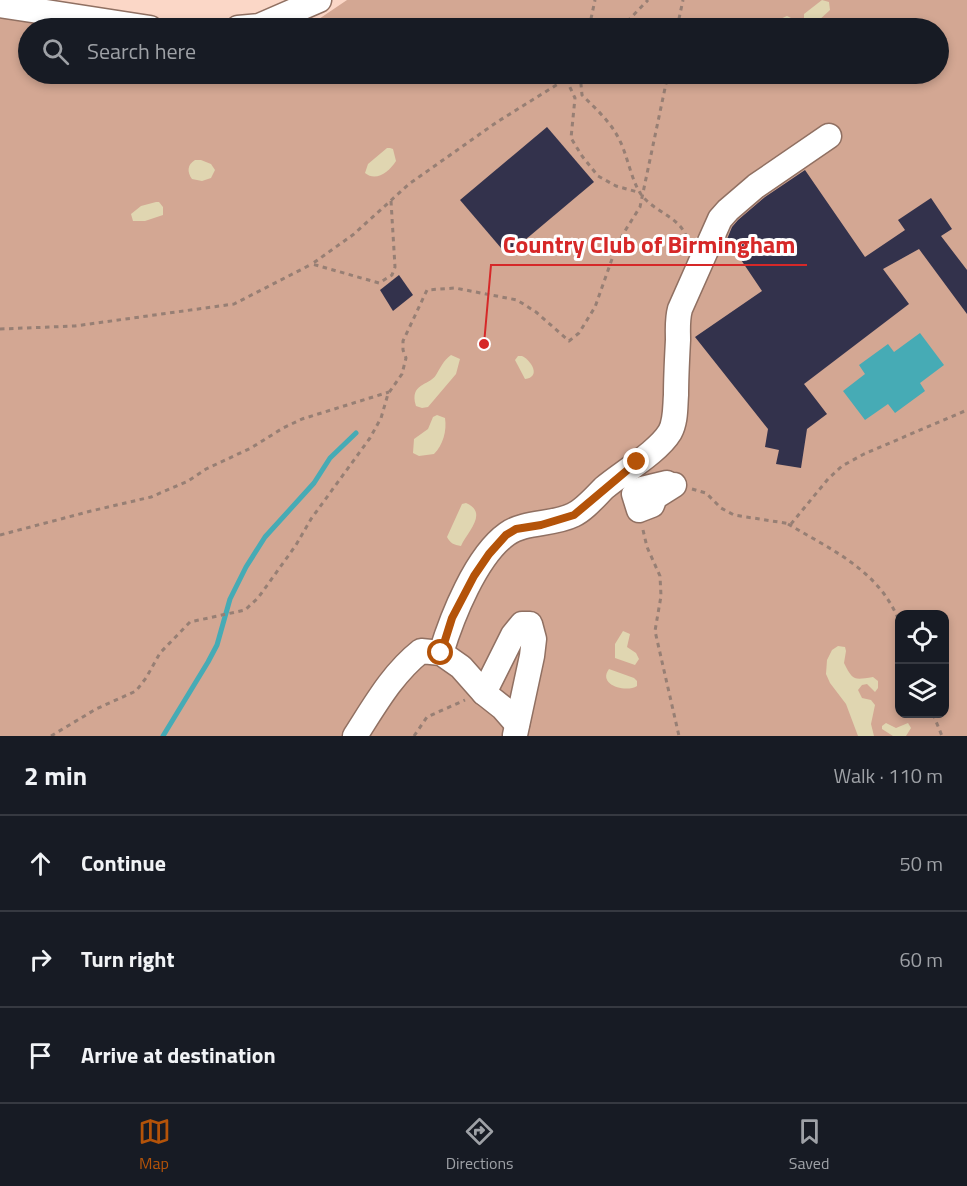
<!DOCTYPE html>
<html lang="en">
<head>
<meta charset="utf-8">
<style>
  :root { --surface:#171b24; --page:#242831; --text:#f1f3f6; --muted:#9ea1a6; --line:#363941; --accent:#b45309 }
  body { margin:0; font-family:"Titillium Web",sans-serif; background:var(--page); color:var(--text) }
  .controls { position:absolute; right:18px; bottom:18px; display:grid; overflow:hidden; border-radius:12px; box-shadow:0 3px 9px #0003 }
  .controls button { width:54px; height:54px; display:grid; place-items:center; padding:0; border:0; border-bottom:2px solid var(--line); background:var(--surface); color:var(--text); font:30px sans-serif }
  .stop { position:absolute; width:18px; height:18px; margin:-14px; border:4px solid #b45309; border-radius:50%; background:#fff }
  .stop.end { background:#b45309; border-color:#fff; box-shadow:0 2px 6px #0008 }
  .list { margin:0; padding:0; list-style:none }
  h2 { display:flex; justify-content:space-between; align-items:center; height:78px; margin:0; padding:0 24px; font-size:26px }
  h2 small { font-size:20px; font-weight:400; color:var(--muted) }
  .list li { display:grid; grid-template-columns:39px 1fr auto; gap:18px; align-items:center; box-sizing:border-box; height:96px; padding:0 24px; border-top:2px solid var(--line) }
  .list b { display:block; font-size:22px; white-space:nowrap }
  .list em { font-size:20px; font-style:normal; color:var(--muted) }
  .icon { flex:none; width:33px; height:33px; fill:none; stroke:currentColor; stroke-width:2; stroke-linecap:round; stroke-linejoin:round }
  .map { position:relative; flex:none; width:967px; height:736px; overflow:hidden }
  .search { position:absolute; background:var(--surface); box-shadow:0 3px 9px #0003; left:18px; right:18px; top:18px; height:66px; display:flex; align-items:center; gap:15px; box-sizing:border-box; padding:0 21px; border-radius:33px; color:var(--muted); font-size:22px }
  .sheet { height:366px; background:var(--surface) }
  nav { display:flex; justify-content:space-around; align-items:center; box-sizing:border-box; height:84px; border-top:2px solid var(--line); background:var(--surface); font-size:16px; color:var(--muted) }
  nav a { display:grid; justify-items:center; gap:3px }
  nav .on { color:var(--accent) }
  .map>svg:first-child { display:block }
  .green { fill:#d3a793; fill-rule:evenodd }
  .sand { fill:#e0d6b1 }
  .water { fill:#46abb5 }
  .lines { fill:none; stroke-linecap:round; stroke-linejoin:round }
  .stream { stroke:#46abb5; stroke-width:5 }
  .building { fill:#33324c }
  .minor-casing { stroke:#907062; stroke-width:27 }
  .path { stroke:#977f74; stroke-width:3; stroke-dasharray:4.5 4.5; stroke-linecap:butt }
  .minor { stroke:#fff; stroke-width:24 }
  .route { stroke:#b45309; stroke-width:8 }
  .leader { fill:none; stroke:#d62828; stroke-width:2 }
  .callout-dot { fill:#d62828; stroke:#fff; stroke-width:2 }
  .callout-label { font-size:24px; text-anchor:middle; font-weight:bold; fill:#d62828; stroke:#fff; stroke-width:6; stroke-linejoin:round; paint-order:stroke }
</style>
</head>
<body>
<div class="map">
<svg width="967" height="736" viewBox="0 0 967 736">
  <rect width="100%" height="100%" fill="#fbd7c7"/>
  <path class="green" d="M347 0H967V736H0V12L88 28H28V74H938V28H299L313 23ZM900 614H944V714H900Z"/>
  <g class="sand">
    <path d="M822 0 829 2 830 10 817 22 807 24 804 22V14Z"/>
    <path d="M787 16 791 18 792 26 790 28H760Z"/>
    <path d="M387 148H390L393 149 396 161C389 172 376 182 365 173L368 164Z"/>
    <path d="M195 160H201L211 164 215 170 211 178 202 181 192 179C187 172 187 165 195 160Z"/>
    <path d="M156 202H159L163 207V215L145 221H133L131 214 141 206Z"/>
    <path d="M451 355 460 359 456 374 428 407 422 408 416 406C409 383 429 386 436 375 441 367 443 361 451 355Z"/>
    <path d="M518 356H522C532 361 541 377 525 379L515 360Z"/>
    <path d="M437 415 445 418C447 431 443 445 434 454L419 456 413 453 414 439 428 429 433 417Z"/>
    <path d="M466 503C489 513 467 532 461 546 454 545 450 543 447 537L462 504Z"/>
    <path d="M623 631 630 634 627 647 636 653 639 659 635 665 615 658V644Z"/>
    <path d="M838 646 845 647 846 651 844 663C853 681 854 680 873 677L878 681V688L875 692 867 684 862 685 858 690 862 698 871 700 875 705 871 724 874 736H858L846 704 830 683 826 674 827 660 832 650Z"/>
    <path d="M609 669 634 678 637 681V686C626 693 597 685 609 669Z"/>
    <path d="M886 723 896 728 908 723 911 728 906 736H893L882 729V726Z"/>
  </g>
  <path class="water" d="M920 333 944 365 920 383 925 391 895 413 888 404 865 420 843 391 865 374 859 365 888 344 894 352Z"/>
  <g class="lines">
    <path class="stream" d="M163 736 208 662 217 645 230 599 246 567 265 537 314 483 330 458 356 433"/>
  </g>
  <g class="building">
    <path d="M547 127 594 182 507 255 460 200Z"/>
    <path d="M805 170 865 257 905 230 898 220 931 198 952 229 941 236 967 270V314L919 249 883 269 909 304 804 384 827 414 807 429 801 468 776 464 779 450 765 447 768 429 695 337 762 291 727 239 732 227 738 220 765 197Z"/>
    <path d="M399 275 413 295 393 311 380 290Z"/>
  </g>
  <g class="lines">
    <g class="minor-casing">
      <g id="minor">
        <path d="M0 5 150 28"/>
        <path d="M238 28 259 26 319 0"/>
        <path d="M667 483 642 489 634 494 639 510 652 505 655 497 674 485"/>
        <path d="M441 653C452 617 476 556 507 534 525 521 553 525 573 515 584 510 595 497 604 488 623 472 658 452 670 432 676 421 675 407 676 395 676 377 677 359 678 340 678 329 677 320 680 309L720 219 728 210 756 186 829 136"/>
        <path d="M484 693 513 635 522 624H530L534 639 532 656 515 735"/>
        <path d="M355 736C375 705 392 674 421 651L441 653 461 667 484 693 503 708 517 724"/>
      </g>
    </g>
    <g class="path">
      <path d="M589 28 595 0"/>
      <path d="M621 28 648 0"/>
      <path d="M677 28 683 0"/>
      <path d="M580 74 582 95C597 110 611 122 620 141 628 157 632 184 643 197 658 214 683 218 688 242"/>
      <path d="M566 79 575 98 571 138 582 156 598 176 616 186 641 193"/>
      <path d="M391 201 395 267 392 275 379 283 312 264 354 234 409 184 497 122 566 79 571 74"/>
      <path d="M0 329 75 326 234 304 312 264"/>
      <path d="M692 489 706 493 721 508 734 515 791 524 828 479 842 466 864 454 967 410"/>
      <path d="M788 524C832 550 882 572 900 624"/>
      <path d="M643 530 647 547 660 576 661 596 655 631 679 736"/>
      <path d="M0 535 91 511 151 497 188 481 206 469 251 448 283 428 302 419 389 392"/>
      <path d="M933 714 942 736"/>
      <path d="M51 736 96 709 136 691 146 678 160 653 190 622 245 610 258 598 296 545 311 519 370 438 381 418 388 394 402 374 406 358 403 350V341L427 290 455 288 517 300 536 312 569 341 579 333 595 307 612 259 623 234 640 207 668 74"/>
      <path d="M414 736 427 717 465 700"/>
    </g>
    <use href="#minor" class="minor"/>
  </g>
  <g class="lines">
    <path class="route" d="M441 653 452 618 474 576 489 554 506 535 516 529 541 525 574 515 637 462"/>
  </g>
  <path class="leader" d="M484 344L491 265H807"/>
  <circle class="callout-dot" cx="484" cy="344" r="6"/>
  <g class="callout-label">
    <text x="649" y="253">Country Club of Birmingham</text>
  </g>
</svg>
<div class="controls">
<button><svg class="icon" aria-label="locate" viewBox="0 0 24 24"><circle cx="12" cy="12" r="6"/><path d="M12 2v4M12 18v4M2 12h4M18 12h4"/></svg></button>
<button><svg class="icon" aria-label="layers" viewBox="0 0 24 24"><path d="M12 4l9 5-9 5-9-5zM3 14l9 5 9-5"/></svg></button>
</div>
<div class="stop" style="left:441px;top:653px"></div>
<div class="stop end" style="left:637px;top:462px"></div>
<div class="search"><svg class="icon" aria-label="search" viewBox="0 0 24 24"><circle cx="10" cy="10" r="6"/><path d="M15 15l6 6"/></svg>Search here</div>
</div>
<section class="sheet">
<h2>2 min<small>Walk · 110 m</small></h2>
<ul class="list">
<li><svg class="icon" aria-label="ahead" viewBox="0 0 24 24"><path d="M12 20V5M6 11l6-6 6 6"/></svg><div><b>Continue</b></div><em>50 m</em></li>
<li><svg class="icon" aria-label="right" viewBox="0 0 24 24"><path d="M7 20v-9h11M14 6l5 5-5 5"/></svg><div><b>Turn right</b></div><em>60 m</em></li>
<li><svg class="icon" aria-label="arrive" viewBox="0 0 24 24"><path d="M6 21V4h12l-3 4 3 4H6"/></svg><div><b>Arrive at destination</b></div></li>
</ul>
</section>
<nav>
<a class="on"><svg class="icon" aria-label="map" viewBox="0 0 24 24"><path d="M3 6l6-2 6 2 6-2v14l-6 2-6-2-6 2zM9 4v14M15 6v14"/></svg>Map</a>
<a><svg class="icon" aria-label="directions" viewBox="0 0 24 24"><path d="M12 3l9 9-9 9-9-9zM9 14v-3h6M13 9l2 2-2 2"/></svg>Directions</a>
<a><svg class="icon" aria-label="saved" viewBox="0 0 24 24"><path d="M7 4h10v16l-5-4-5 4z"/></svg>Saved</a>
</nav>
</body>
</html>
